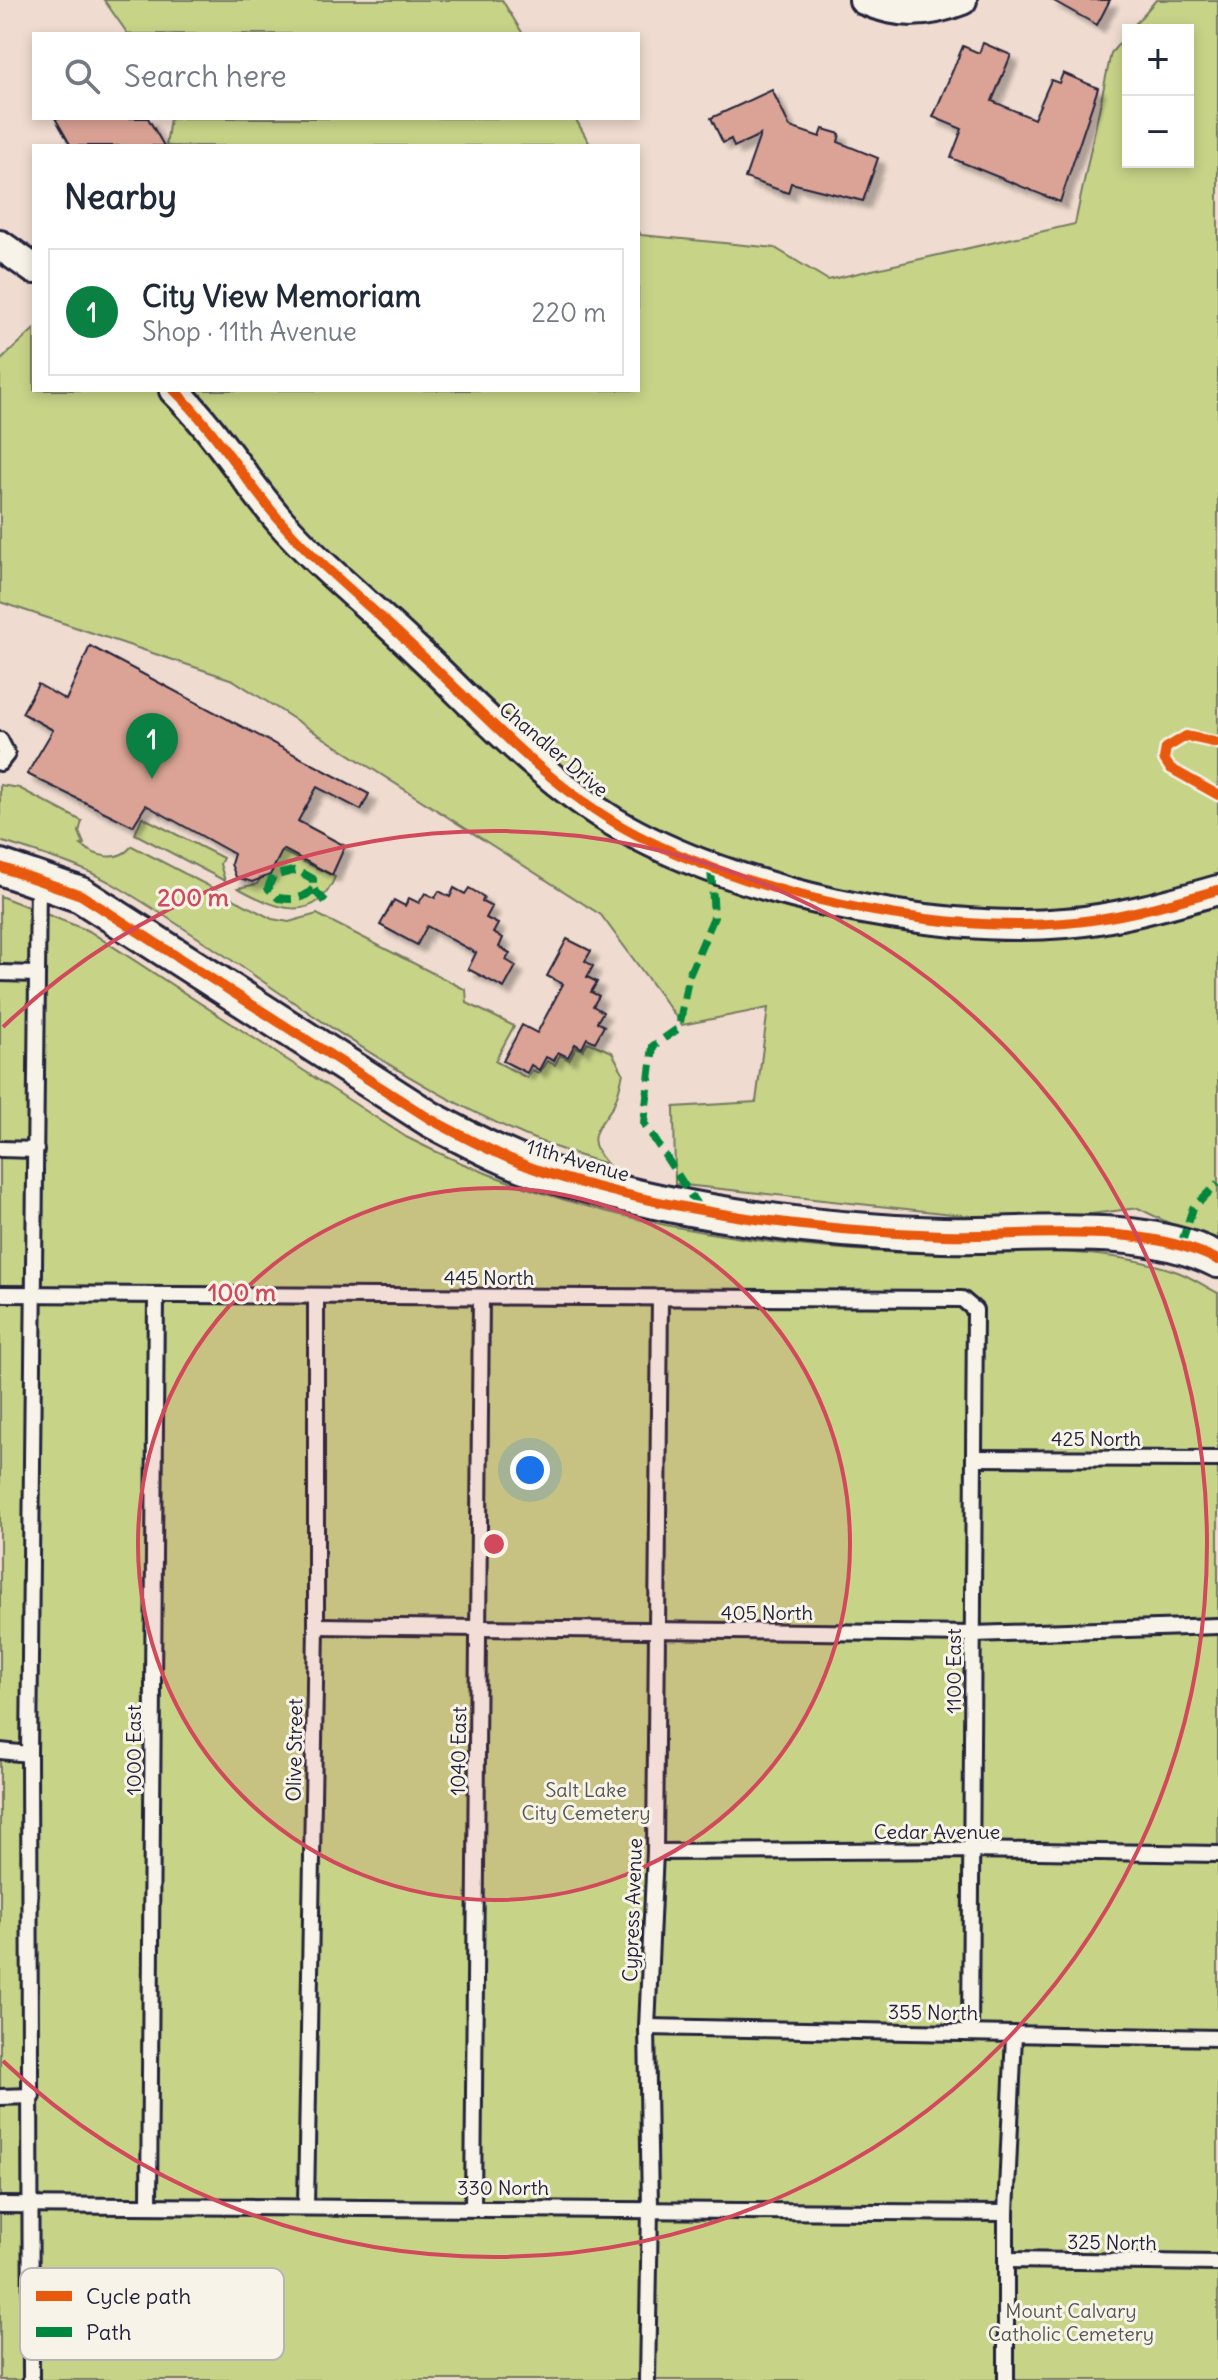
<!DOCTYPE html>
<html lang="en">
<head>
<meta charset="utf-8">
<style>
  :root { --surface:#fff; --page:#f6f6f7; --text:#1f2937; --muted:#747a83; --line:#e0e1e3; --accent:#0b8043 }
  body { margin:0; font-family:Delius,sans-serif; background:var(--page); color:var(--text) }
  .controls { position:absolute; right:24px; top:24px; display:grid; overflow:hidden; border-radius:0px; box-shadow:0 4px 12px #0003 }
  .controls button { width:72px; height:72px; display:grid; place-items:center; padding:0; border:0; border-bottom:2px solid var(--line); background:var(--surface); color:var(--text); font:40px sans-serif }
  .you { position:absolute; left:530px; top:1470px; width:28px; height:28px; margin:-20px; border:6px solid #fff; border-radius:50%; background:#1a73e8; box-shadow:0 0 0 12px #1a73e833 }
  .badge { display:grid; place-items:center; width:52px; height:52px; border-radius:50%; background:var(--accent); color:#fff; font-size:26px; font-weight:700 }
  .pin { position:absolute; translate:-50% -66px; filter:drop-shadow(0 2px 4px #0008) }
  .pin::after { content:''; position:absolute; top:42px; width:28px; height:24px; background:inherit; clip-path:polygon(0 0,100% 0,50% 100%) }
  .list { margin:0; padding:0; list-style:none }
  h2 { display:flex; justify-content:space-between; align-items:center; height:104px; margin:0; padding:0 32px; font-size:34px }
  h2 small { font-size:26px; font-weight:400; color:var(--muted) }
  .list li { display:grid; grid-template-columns:52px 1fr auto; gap:24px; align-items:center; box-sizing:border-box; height:128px; margin:0 16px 16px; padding:0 16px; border:2px solid var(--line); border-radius:0px }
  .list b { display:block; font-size:30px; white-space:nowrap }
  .list p { margin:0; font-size:26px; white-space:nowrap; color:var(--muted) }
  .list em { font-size:26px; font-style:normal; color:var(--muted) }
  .icon { flex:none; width:44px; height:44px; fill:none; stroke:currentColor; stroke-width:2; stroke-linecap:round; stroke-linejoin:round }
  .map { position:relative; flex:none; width:1218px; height:2380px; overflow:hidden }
  .search { position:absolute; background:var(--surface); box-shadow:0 4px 12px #0003; left:32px; top:32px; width:608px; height:88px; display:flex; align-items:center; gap:20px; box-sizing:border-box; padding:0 28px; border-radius:0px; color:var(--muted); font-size:30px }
  .panel { position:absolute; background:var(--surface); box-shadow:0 4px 12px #0003; left:32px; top:144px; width:608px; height:248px; border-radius:0px }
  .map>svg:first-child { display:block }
  .green { fill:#c7d387; stroke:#747a61; stroke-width:2 }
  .building { fill:#dba395; stroke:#22223b; stroke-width:2; filter:url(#shadow) }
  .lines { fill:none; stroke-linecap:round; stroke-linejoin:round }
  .service-casing { stroke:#22223b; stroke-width:20 }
  .minor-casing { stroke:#22223b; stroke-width:34 }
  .tertiary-casing { stroke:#22223b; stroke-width:40 }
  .service { stroke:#f7f3e8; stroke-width:14 }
  .minor { stroke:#f7f3e8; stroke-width:28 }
  .tertiary { stroke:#f7f3e8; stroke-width:34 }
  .quiet { stroke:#00873e; stroke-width:8; stroke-dasharray:16 8; stroke-linecap:butt }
  .cycleway-casing { stroke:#f7f3e8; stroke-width:15 }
  .cycleway { stroke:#e8590c; stroke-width:10 }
  .ring { fill:none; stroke:#d1495b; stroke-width:4 }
  .labels { text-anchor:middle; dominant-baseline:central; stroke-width:6; stroke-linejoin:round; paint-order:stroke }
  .street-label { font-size:20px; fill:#22223b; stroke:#f7f3e8 }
  .park-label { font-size:20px; fill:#545752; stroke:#f7f3e8 }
  .key { fill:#f7f3e8; stroke:#b7b4b4; stroke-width:2 }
  .key-label { font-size:22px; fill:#22223b }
  .centre { fill:#d1495b; stroke:#f7f3e8; stroke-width:4 }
  .ring-label { font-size:24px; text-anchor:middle; font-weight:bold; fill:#d1495b; stroke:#f7f3e8; stroke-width:6; stroke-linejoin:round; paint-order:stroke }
</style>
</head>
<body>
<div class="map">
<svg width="1218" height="2380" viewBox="0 0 1218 2380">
  <defs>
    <filter id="shadow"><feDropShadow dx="7" dy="7" stdDeviation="2" flood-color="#0004"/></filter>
  </defs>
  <rect width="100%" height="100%" fill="#efdbcf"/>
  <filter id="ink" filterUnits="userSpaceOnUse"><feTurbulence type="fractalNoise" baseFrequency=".0125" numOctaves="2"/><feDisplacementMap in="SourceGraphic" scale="16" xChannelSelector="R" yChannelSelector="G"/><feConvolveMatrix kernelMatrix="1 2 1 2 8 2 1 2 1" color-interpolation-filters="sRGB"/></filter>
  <g filter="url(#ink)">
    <g class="green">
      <path d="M104 0H502L523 34H128Z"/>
      <path d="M1156 0H1218V1247L1138 1208 1028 1222 675 1184 674 1107 756 1102 768 1008 682 1025 601 915 233 680 0 602V361L34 329V390H638V230L641 235 775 248 828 280 1075 224 1111 53 1128 33V162H1188V30H1130Z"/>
      <path d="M170 118H575L591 146H166Z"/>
      <path d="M0 785 19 788 82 821 79 832 84 844 81 845C96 857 118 863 132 846L272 919 289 922 317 914 466 990 467 1003 514 1026 495 1061 527 1078 532 1070 539 1073 547 1061 555 1065 560 1055 569 1060 576 1047 583 1050 588 1042 612 1052 623 1073C620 1085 618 1099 611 1109 595 1132 585 1139 607 1164 420 1112 278 981 113 884 78 864 38 853 0 841Z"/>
      <path d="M142 817 223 858 220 864 225 881 135 834Z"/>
      <path d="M277 849 335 877C315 927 273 907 238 888L257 884Z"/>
      <path d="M0 896 89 931 406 1137C554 1213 721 1243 886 1252 981 1257 1083 1240 1175 1271 1190 1276 1204 1286 1218 1293V2380H0Z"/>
    </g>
    <g class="building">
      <path d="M1052 0H1110L1097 25Z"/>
      <path d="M983 43 1011 55 992 101 1034 119 1051 80 1059 83 1063 73 1098 88 1060 202 951 158 962 129 933 117 963 46 979 53Z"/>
      <path d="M772 90 790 127 820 137 823 129 840 134 838 142 878 158 863 201 791 183 788 193 745 178 760 135 734 147 731 139 723 143 711 118Z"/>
      <path d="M55 118H148L164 146H71Z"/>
      <path d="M90 646 369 794 361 810 317 787 298 821 345 846 332 875 283 849 270 875 252 882 236 877 231 864 234 854 146 805 133 826 27 774 53 730 22 713 38 684 66 700Z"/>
      <path d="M454 888 465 894 469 888 484 897 482 902 492 907 486 918 498 924 493 933 503 938 499 947 510 953 506 960 516 966 504 988 468 969 476 953 427 926 417 945 380 925 394 900 405 906 409 898 419 903 425 893 435 898 439 891 450 897Z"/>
      <path d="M567 939 591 951 585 961 593 966 587 977 597 982 591 992 599 996 593 1006 603 1012 597 1022 604 1026 595 1042 587 1038 582 1048 575 1044 568 1057 558 1052 554 1061 546 1057 539 1070 531 1065 527 1073 503 1061 522 1025 537 1033 563 984 547 976Z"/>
    </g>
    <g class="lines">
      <g class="service-casing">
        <g id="service">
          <path d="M0 740 7 754 0 763"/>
          <path d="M0 973 37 974"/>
          <path d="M0 1149 36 1150"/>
          <path d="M0 1294 962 1299 975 1310 970 2032"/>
          <path d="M974 1458 1218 1459"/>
          <path d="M316 1626 973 1634 1218 1626"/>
          <path d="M0 1751 29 1754"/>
          <path d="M655 1852 971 1850 1218 1854"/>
          <path d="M647 2027 1218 2038"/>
          <path d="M0 2097 32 2096"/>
          <path d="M0 2205 1006 2213"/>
          <path d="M149 2205 156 1295"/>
          <path d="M306 2206 316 1626V1296"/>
          <path d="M473 2207 481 1297"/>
          <path d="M1006 2260 1218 2263"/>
          <path d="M31 2380 29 1754 38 880"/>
          <path d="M647 2380 650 2207 647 2027 655 1852 660 1297"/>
          <path d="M1006 2380V2213L1014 2035"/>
        </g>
      </g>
      <g class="minor-casing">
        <g id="minor">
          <path d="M864 0C899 15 927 14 962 0"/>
          <path d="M0 245 34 269"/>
          <path d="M174 390C215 430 243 478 280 521 320 567 372 607 416 650 479 709 539 777 614 822 729 891 932 935 1065 923 1117 919 1168 904 1218 890"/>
        </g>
      </g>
      <g class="tertiary-casing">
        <path id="tertiary" d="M0 867 81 895 430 1119C473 1142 517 1165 563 1178 684 1213 816 1231 942 1235 1028 1237 1139 1220 1218 1260"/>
      </g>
      <use href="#service" class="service"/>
      <use href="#minor" class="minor"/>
      <use href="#tertiary" class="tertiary"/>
      <g class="quiet">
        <path d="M313 889C303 900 292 900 278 898L268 888 273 876 297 870 313 879V889L326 902"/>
        <path d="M699 1208 644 1123 653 1046 679 1028 688 978 714 917 711 867"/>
        <path d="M1181 1245 1193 1208 1218 1183"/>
      </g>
      <g class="cycleway-casing">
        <g id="cycleway">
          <path d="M174 390C215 430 243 478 280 521 320 567 372 607 416 650 479 709 539 777 614 822 729 891 932 935 1065 923 1117 919 1168 904 1218 890"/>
          <path d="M1218 743 1186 736 1166 748 1164 759 1170 768 1218 795"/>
          <path d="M0 867 81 895 430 1119C473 1142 517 1165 563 1178 684 1213 816 1231 942 1235 1028 1237 1139 1220 1218 1260"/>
        </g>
      </g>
      <use href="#cycleway" class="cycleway"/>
    </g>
  </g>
  <circle cx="494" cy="1544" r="356" fill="#d1495b" fill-opacity=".12"/>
  <g class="ring">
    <circle cx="494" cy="1544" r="356"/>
    <path d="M3 1027A713 713 0 1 1 3 2061"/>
  </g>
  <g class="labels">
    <g class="street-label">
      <text transform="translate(554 749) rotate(40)">Chandler Drive</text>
      <text transform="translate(578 1160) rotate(16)">11th Avenue</text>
      <text x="489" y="1277">445 North</text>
      <text x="1096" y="1438">425 North</text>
      <text x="767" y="1612">405 North</text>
      <text transform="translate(953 1671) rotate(-90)">1100 East</text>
      <text transform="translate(133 1750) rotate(-90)">1000 East</text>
      <text transform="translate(294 1750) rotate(-89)">Olive Street</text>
      <text transform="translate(458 1751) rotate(-89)">1040 East</text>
      <text x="937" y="1831">Cedar Avenue</text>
      <text transform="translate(632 1910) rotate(-88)">Cypress Avenue</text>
      <text transform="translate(933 2012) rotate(1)">355 North</text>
      <text x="503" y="2187">330 North</text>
      <text transform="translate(1112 2242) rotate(1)">325 North</text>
    </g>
    <g class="park-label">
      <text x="586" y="1789">Salt Lake<tspan x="586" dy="23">City Cemetery</tspan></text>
      <text x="1071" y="2310">Mount Calvary<tspan x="1071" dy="23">Catholic Cemetery</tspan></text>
    </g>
  </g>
  <rect x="20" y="2268" width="264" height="92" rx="12" class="key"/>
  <rect x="36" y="2291" width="36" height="10" fill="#e8590c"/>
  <rect x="36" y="2327" width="36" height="10" fill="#00873e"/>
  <g class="key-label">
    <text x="86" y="2304">Cycle path</text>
    <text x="86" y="2340">Path</text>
  </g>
  <circle cx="494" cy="1544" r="12" class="centre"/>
  <g class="ring-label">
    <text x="193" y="906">200 m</text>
    <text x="242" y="1301">100 m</text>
  </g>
</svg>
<div class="controls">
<button>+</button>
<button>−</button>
</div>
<div class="you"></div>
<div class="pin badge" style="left:152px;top:779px">1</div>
<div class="search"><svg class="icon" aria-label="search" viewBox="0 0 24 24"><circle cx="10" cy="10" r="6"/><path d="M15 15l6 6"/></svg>Search here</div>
<section class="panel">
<h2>Nearby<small></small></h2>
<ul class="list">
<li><span class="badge">1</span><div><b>City View Memoriam</b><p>Shop · 11th Avenue</p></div><em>220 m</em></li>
</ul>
</section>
</div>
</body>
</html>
